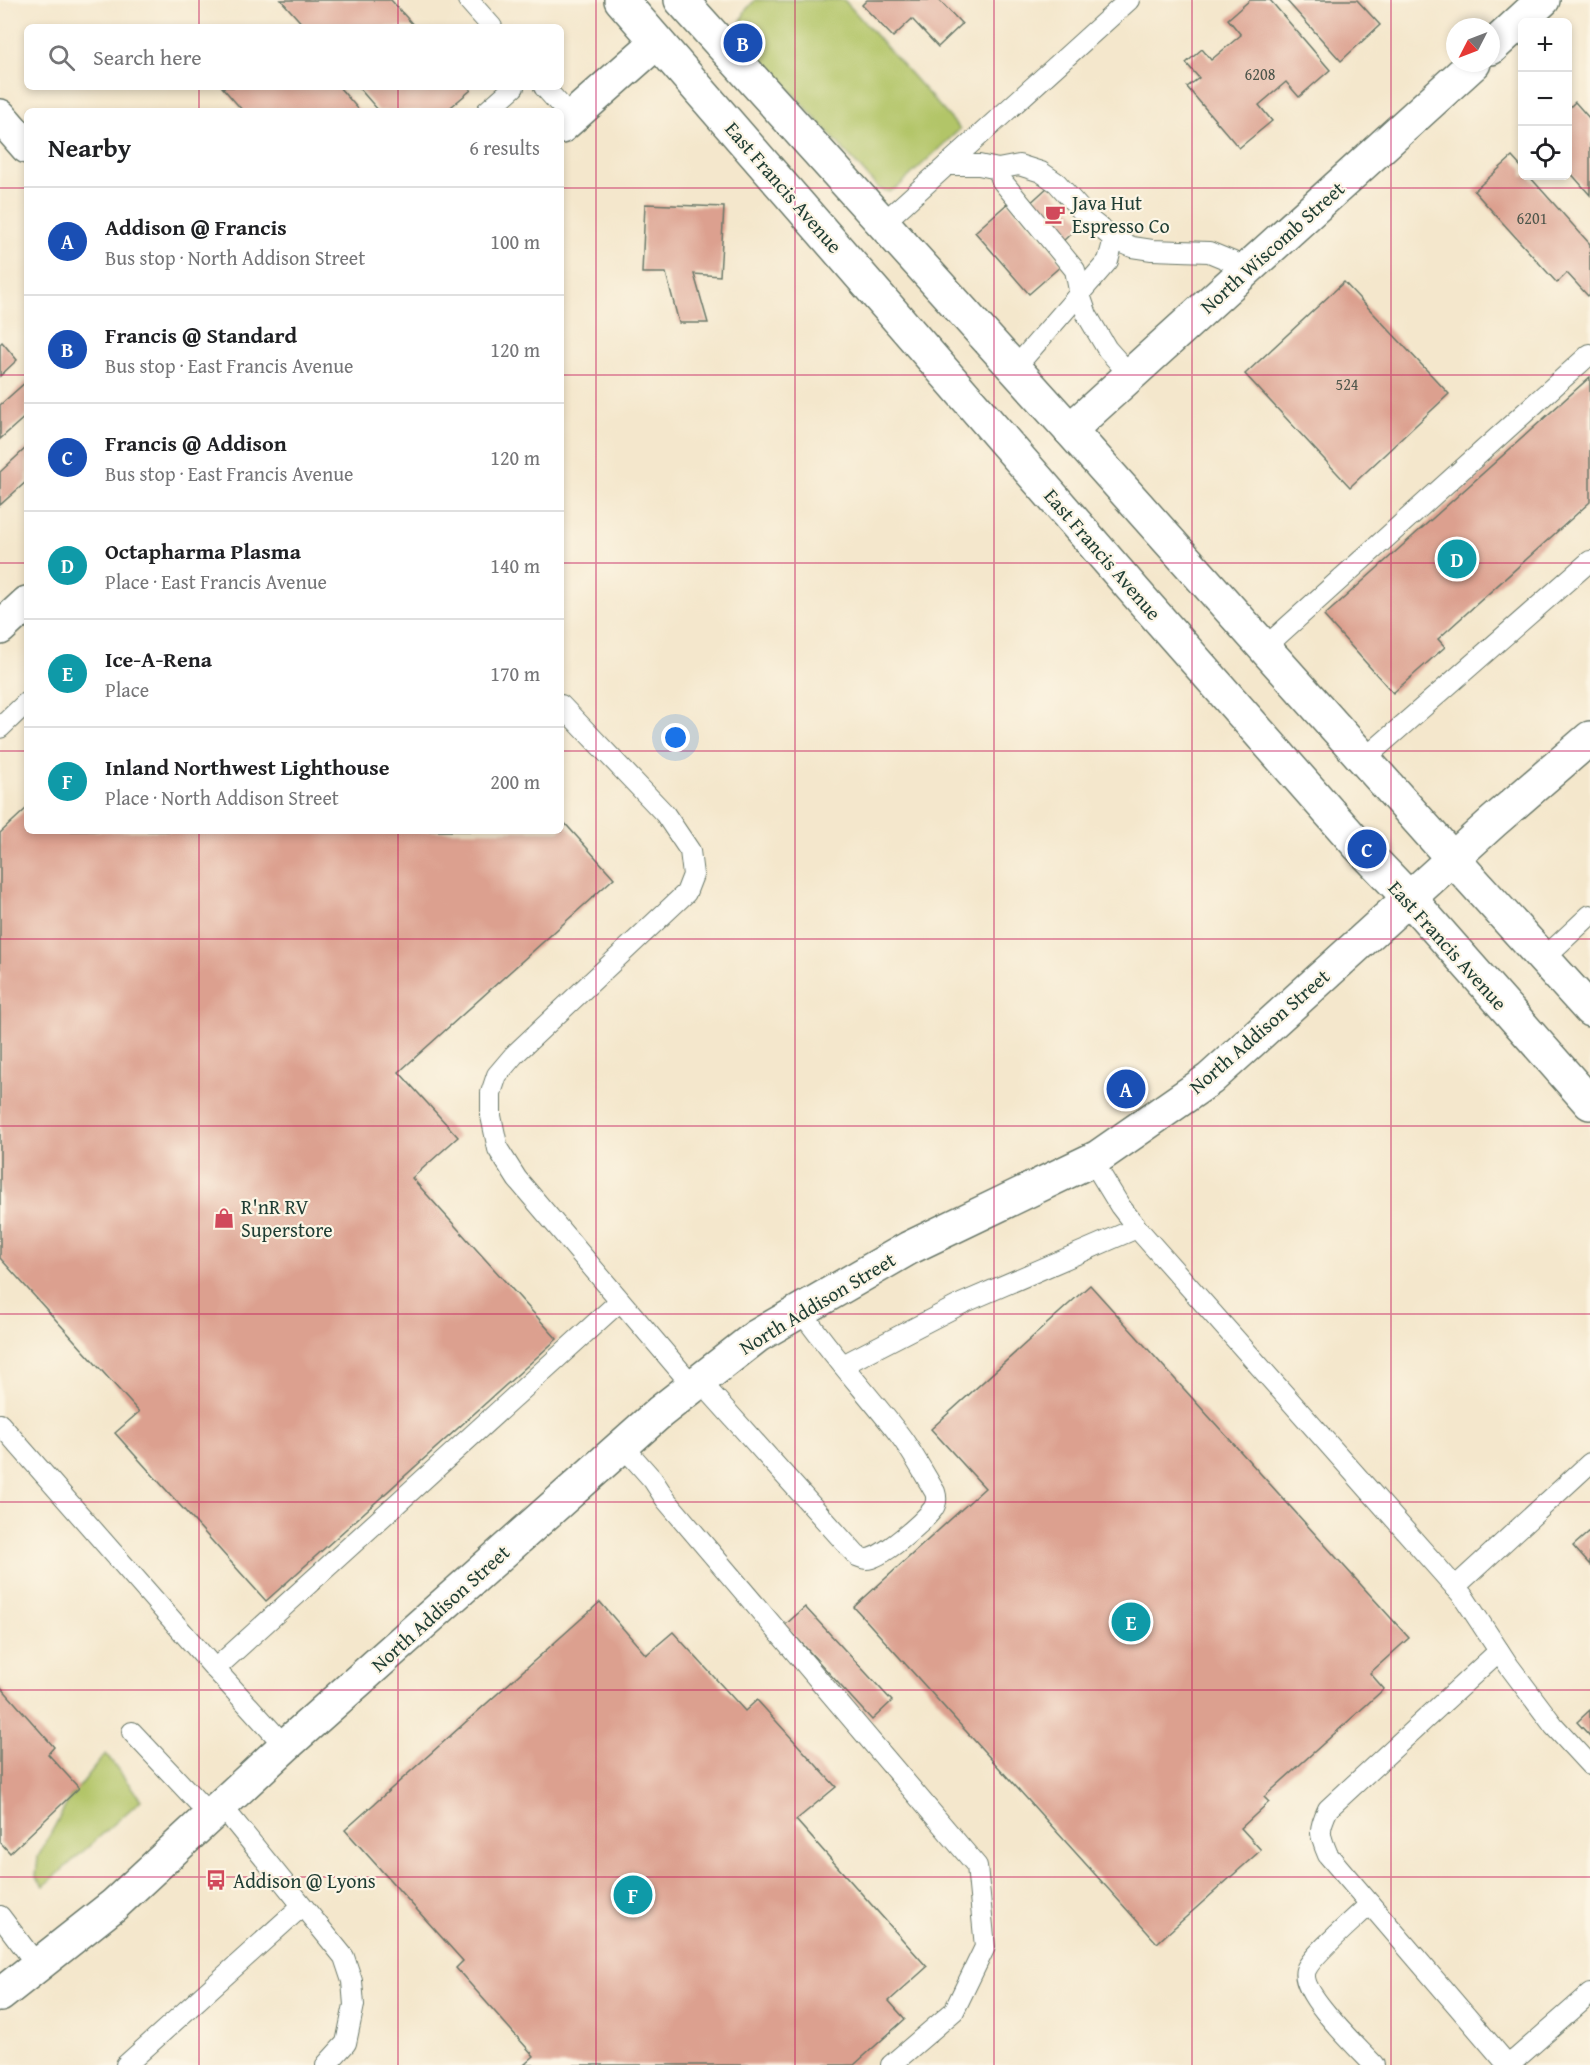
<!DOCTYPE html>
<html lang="en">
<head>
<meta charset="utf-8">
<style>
  :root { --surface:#fff; --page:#f6f6f6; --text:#202124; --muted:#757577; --line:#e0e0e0; --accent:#111827 }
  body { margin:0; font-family:"Gentium Book Plus",serif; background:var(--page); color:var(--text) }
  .controls { position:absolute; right:18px; top:18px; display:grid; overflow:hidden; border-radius:9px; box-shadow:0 3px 9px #0003 }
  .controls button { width:54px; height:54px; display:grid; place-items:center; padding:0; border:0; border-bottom:2px solid var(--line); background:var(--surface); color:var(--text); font:30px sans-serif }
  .compass { position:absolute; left:1446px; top:18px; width:54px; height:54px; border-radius:50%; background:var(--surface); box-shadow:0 3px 9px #0003; rotate:228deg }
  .you { position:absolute; left:676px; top:738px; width:21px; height:21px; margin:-15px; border:4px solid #fff; border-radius:50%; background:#1a73e8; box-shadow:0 0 0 9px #1a73e833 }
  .badge { display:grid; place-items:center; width:39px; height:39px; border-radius:50%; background:var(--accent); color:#fff; font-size:20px; font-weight:700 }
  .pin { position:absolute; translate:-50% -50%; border:3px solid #fff; box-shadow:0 2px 6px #0006 }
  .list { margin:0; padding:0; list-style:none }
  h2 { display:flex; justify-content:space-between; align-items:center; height:78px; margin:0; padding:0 24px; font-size:26px }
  h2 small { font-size:20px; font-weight:400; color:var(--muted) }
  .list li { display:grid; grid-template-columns:39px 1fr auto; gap:18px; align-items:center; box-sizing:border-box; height:108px; padding:0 24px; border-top:2px solid var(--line) }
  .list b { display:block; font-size:22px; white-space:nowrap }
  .list p { margin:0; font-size:20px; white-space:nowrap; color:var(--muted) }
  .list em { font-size:20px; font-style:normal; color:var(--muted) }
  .icon { flex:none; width:33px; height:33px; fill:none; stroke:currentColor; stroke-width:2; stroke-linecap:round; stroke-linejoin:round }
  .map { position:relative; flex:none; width:1590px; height:2065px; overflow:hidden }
  .search { position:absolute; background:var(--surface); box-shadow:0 3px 9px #0003; left:24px; top:24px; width:540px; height:66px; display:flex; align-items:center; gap:15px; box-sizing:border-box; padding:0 21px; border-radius:9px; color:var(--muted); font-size:22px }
  .panel { position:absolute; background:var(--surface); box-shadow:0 3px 9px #0003; left:24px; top:108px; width:540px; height:726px; border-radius:9px }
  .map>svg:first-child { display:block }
  .green { fill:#b2c568; stroke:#68814e; stroke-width:1.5 }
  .building { fill:#dca08f }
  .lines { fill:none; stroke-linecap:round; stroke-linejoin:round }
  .service-casing { stroke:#6a7869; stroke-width:22 }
  .minor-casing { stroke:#6a7869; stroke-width:36 }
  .tertiary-casing { stroke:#6a7869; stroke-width:36 }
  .primary-casing { stroke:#6a7869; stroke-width:36 }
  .service { stroke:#fff; stroke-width:20 }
  .minor { stroke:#fff; stroke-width:33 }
  .tertiary { stroke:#fff; stroke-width:33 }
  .primary { stroke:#fff; stroke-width:33 }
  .grid { fill:none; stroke:#c2185b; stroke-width:1.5; stroke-opacity:0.55 }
  .labels { text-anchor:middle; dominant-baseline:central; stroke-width:4.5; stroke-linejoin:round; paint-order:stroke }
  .number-label { font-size:16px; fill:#4e564b }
  .street-label { font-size:20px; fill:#1f3d34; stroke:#fcf5e5 }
  .poi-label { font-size:20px; fill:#1f3d34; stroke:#fcf5e5; text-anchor:start }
</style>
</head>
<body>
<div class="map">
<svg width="1590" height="2065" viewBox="0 0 1590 2065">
  <rect width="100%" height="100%" fill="#fcf5e5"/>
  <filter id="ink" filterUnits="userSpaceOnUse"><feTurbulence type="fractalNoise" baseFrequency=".0167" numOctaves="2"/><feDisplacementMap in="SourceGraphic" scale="12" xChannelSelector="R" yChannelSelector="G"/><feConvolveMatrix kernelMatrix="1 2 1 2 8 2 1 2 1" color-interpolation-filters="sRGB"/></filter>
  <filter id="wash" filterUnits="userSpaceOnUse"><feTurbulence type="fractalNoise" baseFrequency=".008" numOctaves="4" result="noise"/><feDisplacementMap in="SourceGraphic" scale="24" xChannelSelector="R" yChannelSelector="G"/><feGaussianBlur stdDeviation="1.35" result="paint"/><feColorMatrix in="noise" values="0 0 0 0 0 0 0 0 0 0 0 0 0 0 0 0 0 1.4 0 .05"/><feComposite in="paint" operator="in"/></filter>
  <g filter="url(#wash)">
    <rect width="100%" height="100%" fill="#f4e7cc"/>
    <g class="green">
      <path d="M755 0H844L960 129 898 187 889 192 879 189 745 40 739 27 745 11Z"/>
      <path d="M106 1754 141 1800 44 1886 36 1877 38 1857 71 1796C84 1783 93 1767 106 1754Z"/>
    </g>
    <g id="blocks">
      <g class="building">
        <path d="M281 0H391L415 27H305Z"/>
        <path d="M867 0H939L962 24 938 47 912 19 893 37 862 5Z"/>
        <path d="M1250 0H1270L1330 70 1299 97 1286 82 1259 105 1272 121 1239 148 1187 87 1199 78 1186 63 1202 49 1211 60 1241 35 1228 19Z"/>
        <path d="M1286 0H1357L1380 25 1341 61Z"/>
        <path d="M222 87H339L360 111H243Z"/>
        <path d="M358 87H468L471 90 446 111H379Z"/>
        <path d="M1575 102 1590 119V195L1568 170V109Z"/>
        <path d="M1512 157 1522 168V176H1529L1590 244V294L1588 296 1567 273 1557 283 1474 191Z"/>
        <path d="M1049 186 1083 222 1061 243 1027 206Z"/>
        <path d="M1008 203 1062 265 1029 294 975 232Z"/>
        <path d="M645 204 724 207 720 276 694 274 708 323H679L666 273H642Z"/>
        <path d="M1344 282 1449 394 1350 487 1245 374Z"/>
        <path d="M2 342 17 360 0 376V344Z"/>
        <path d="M1590 377V502L1438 639 1445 647 1393 693 1324 616Z"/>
        <path d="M27 381V415L0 439V405Z"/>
        <path d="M27 447V481L0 505V472Z"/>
        <path d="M27 808V831H561V819L614 878 399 1072 458 1137 412 1178 557 1339 266 1601 115 1433 139 1412 0 1258V833Z"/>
        <path d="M1090 1285 1409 1638 1370 1673 1384 1689 1264 1797 1269 1802 1241 1828 1261 1850 1157 1943 854 1607 985 1488 931 1429Z"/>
        <path d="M1590 1531V1565L1573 1546Z"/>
        <path d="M600 1602 646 1655 673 1632 745 1711 757 1700 836 1787 796 1820 927 1967 889 2001 905 2019 854 2065H524L534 2056 456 1968 463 1961 345 1830Z"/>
        <path d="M805 1607 892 1701 872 1720 785 1625Z"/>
        <path d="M0 1686 54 1747 48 1754 79 1788 10 1853 0 1842Z"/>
        <path d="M1590 1710V1736L1577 1722Z"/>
      </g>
    </g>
  </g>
  <g filter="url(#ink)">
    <use href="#blocks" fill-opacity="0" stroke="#6a7869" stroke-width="1.5"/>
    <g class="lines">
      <g class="service-casing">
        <g id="service">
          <path d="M468 0 492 27"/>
          <path d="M544 87 572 118"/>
          <path d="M487 111 514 87"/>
          <path d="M947 165H979L998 169"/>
          <path d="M883 223 1129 0"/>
          <path d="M1014 369 1108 261 1114 239"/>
          <path d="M1130 375 1107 349 1087 315 1080 295 1075 270 1002 181 998 169 1019 165 1041 172 1057 183 1090 220 1114 239 1132 247 1152 250 1209 252 1248 268"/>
          <path d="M1264 648 1590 354"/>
          <path d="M561 705 665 814 690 851 693 875 686 893 514 1055 497 1075 491 1093V1116L498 1149 517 1179 693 1386"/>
          <path d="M0 728 27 702"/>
          <path d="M1363 760 1590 561"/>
          <path d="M1544 958 1590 915"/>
          <path d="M1092 1160 1120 1206 1137 1228 1463 1596 1509 1666 1554 1726 1590 1765"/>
          <path d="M843 1365 963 1303 1137 1228"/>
          <path d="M700 1381 857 1556C860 1557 863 1559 866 1559 882 1559 923 1522 933 1509 937 1503 937 1498 935 1492 923 1472 912 1451 898 1433 866 1392 831 1354 801 1311"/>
          <path d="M0 1424 215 1669 285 1746"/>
          <path d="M622 1445 653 1480 666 1500 977 1866 985 1947 954 2011 891 2065"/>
          <path d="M1455 1587 1590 1463"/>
          <path d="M1499 1651 1328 1809C1318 1830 1319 1834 1328 1855L1508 2065"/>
          <path d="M215 1669 620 1301"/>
          <path d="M132 1732 210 1815"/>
          <path d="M221 1805 344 1957 352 1981 354 2005 346 2043 326 2065"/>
          <path d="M1370 1904C1356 1918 1312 1955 1306 1970 1298 1991 1359 2049 1374 2065"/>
          <path d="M0 1916 37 1965"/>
          <path d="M126 2065 302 1906"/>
          <path d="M1509 2065 1590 1994"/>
        </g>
      </g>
      <g class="minor-casing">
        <g id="minor">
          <path d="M1491 48 1543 0"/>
          <path d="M0 116 27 147"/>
          <path d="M561 127 657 42"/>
          <path d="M1070 430 1474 63"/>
          <path d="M0 628 27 603"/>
        </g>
      </g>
      <g class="tertiary-casing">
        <path id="tertiary" d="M0 1995 114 1905 285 1746 660 1412 757 1336 909 1248 1098 1157 1210 1079 1493 822 1590 738"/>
      </g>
      <g class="primary-casing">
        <g id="primary">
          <path d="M621 0 1144 602 1359 846 1409 898 1590 1103"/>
          <path d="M681 0 1070 430 1453 859 1590 1010"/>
        </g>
      </g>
      <use href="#service" class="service"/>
      <use href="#minor" class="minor"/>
      <use href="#tertiary" class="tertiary"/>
      <use href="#primary" class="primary"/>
    </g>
  </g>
  <path class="grid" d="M199 0V27M398 0V27M596 0V2065M795 0V2065M994 0V2065M1192 0V2065M1391 0V2065M199 87V111M398 87V111M0 188H27M561 188H1590M0 375H27M561 375H1590M0 563H27M561 563H1590M0 751H27M561 751H1590M199 831V2065M398 831V2065M0 939H1590M0 1126H1590M0 1314H1590M0 1502H1590M0 1690H1590M0 1877H1590"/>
  <defs>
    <g id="cafe-bare" transform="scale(1.62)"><path d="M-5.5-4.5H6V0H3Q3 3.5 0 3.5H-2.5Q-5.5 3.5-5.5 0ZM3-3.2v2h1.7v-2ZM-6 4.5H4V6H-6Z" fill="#d1495b" stroke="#fcf5e5" stroke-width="2.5" paint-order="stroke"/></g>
    <g id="shop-bare" transform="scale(1.62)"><path d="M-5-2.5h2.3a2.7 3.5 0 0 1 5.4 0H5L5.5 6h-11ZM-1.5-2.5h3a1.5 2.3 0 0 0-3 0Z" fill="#d1495b" stroke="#fcf5e5" stroke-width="2.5" paint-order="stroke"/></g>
    <g id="bus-bare" transform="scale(1.62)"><path d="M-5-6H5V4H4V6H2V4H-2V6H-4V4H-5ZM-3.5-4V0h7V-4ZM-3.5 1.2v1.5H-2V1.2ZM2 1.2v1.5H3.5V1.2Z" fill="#d1495b" stroke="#fcf5e5" stroke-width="2.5" paint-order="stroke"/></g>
  </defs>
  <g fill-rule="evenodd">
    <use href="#cafe-bare" x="1055" y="214"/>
    <use href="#shop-bare" x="224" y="1218"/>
    <use href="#bus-bare" x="216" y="1880"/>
  </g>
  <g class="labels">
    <g class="number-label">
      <text x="1260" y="74">6208</text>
      <text x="1532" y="218">6201</text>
      <text x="1347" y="384">524</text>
    </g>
    <g class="street-label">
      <text transform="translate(784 187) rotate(49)">East Francis Avenue</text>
      <text transform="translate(1272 247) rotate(-42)">North Wiscomb Street</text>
      <text transform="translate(1103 554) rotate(49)">East Francis Avenue</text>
      <text transform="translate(1448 945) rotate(48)">East Francis Avenue</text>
      <text transform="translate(1259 1031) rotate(-41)">North Addison Street</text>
      <text transform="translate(817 1303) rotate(-31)">North Addison Street</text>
      <text transform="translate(440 1608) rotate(-42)">North Addison Street</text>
    </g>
    <g class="poi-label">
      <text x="1072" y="202">Java Hut<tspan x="1072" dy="23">Espresso Co</tspan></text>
      <text x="241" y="1206">R'nR RV<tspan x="241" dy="23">Superstore</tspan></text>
      <text x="233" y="1880">Addison @ Lyons</text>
    </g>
  </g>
</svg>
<div class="controls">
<button>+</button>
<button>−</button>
<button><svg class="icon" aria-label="locate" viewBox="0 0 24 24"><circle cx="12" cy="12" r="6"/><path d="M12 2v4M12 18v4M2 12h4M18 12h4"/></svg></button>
</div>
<svg class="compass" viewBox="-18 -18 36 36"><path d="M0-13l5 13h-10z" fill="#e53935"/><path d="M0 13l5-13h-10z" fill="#757577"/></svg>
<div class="you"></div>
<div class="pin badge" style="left:1126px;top:1089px;background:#1a4fb4">A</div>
<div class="pin badge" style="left:743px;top:43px;background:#1a4fb4">B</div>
<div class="pin badge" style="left:1367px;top:849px;background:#1a4fb4">C</div>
<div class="pin badge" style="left:1457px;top:559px;background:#0f9aa8">D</div>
<div class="pin badge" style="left:1131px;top:1622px;background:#0f9aa8">E</div>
<div class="pin badge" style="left:633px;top:1895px;background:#0f9aa8">F</div>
<div class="search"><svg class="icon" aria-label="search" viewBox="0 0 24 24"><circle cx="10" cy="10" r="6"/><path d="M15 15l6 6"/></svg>Search here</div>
<section class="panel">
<h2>Nearby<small>6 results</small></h2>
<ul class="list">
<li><span class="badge" style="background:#1a4fb4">A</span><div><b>Addison @ Francis</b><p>Bus stop · North Addison Street</p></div><em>100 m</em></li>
<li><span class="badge" style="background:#1a4fb4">B</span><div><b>Francis @ Standard</b><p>Bus stop · East Francis Avenue</p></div><em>120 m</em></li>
<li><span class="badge" style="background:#1a4fb4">C</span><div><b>Francis @ Addison</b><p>Bus stop · East Francis Avenue</p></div><em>120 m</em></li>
<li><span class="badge" style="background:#0f9aa8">D</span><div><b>Octapharma Plasma</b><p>Place · East Francis Avenue</p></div><em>140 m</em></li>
<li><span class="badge" style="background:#0f9aa8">E</span><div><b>Ice-A-Rena</b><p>Place</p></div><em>170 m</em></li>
<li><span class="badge" style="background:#0f9aa8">F</span><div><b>Inland Northwest Lighthouse</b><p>Place · North Addison Street</p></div><em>200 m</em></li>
</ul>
</section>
</div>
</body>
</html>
